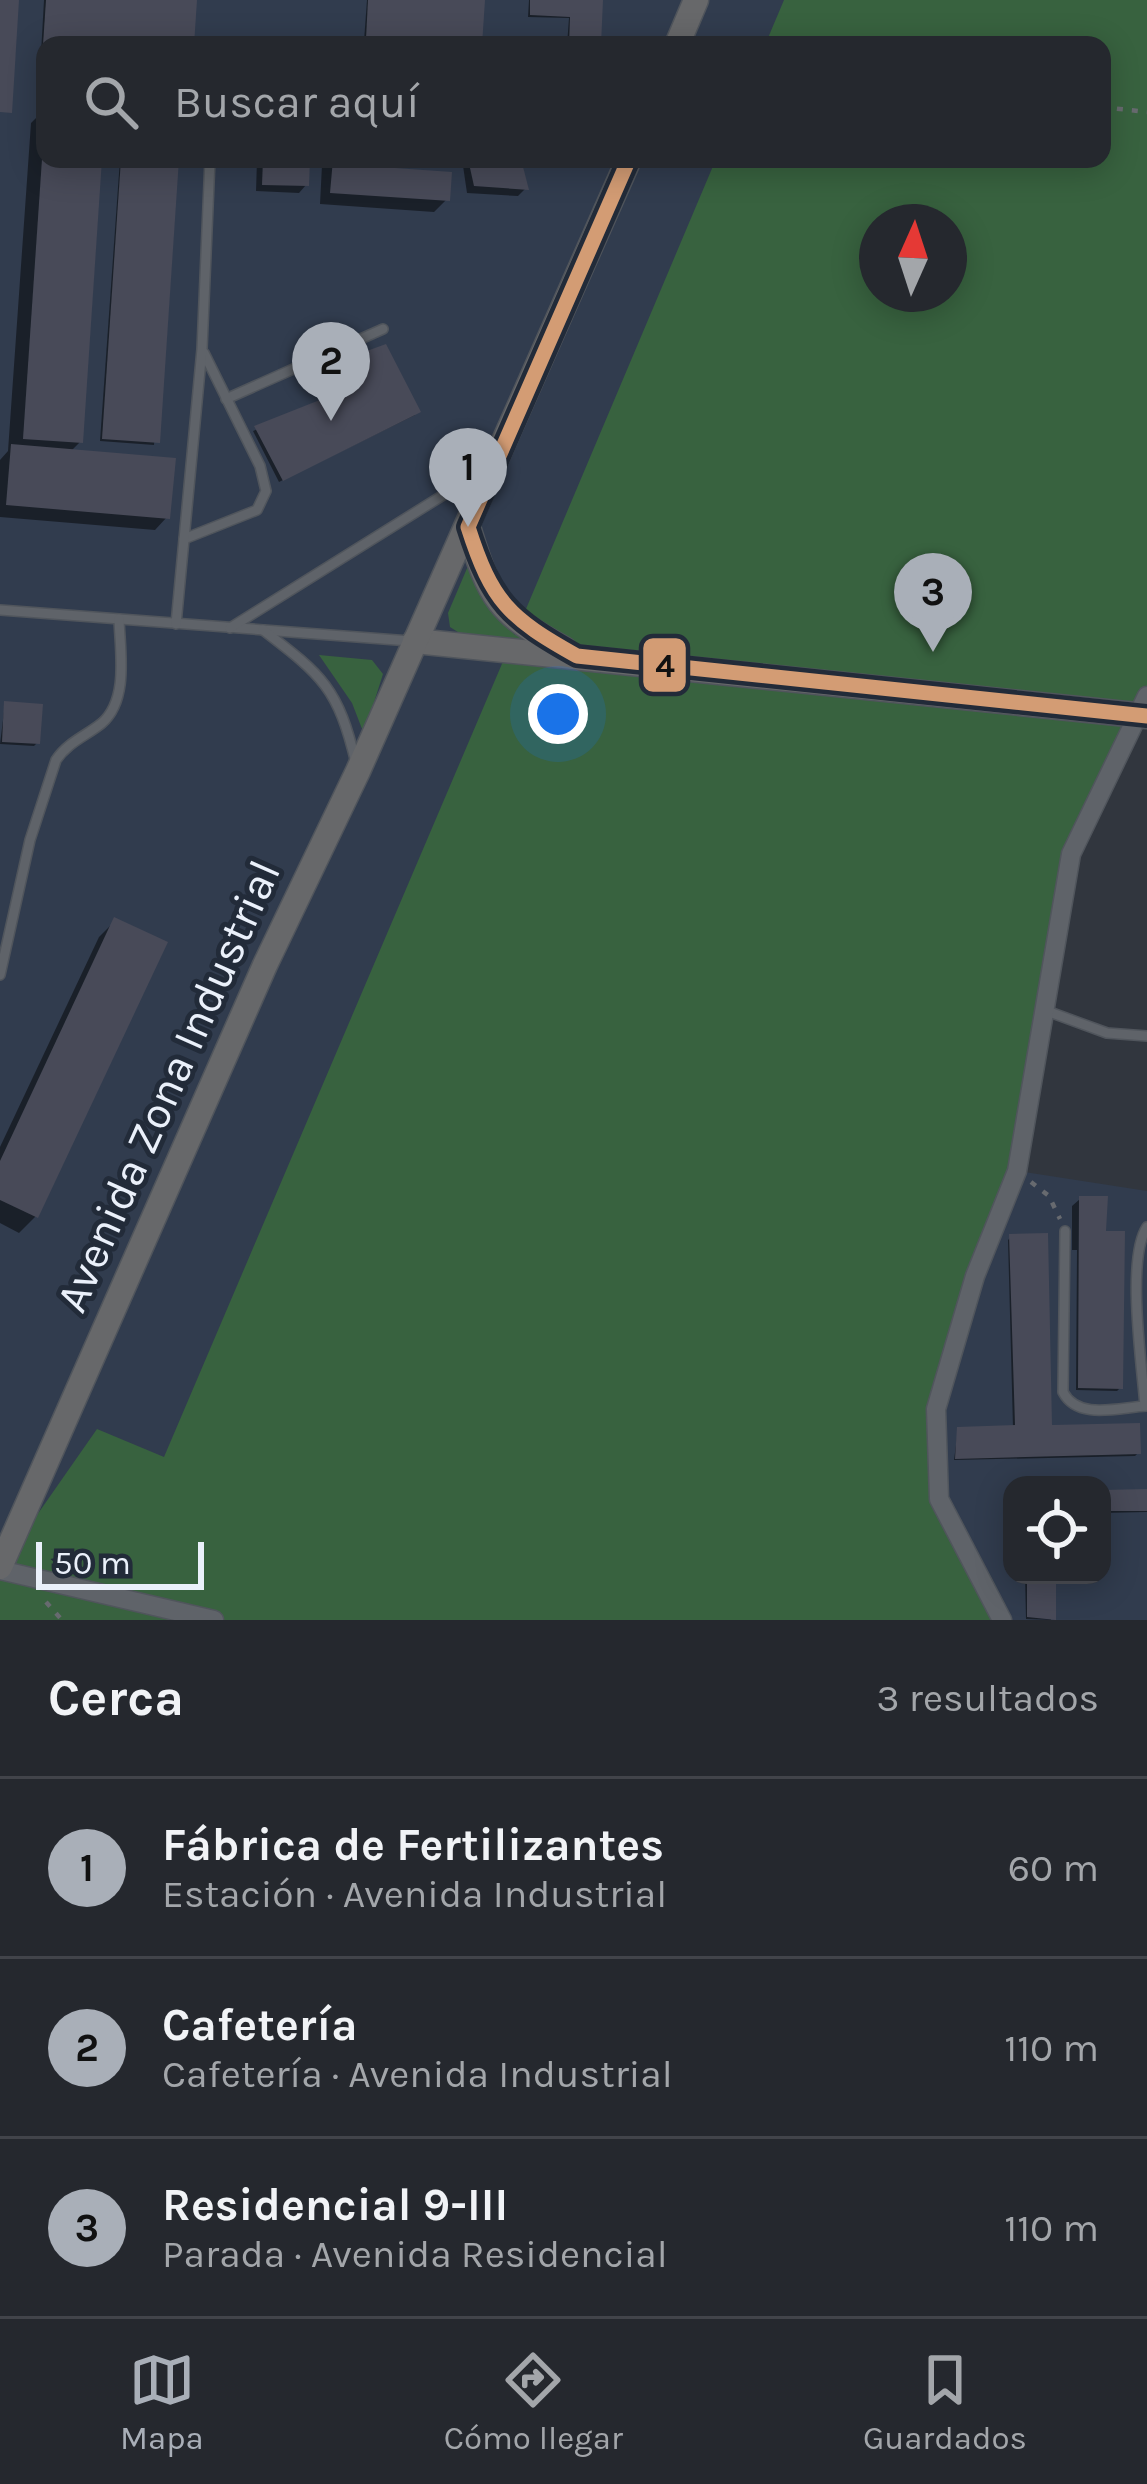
<!DOCTYPE html>
<html lang="es">
<head>
<meta charset="utf-8">
<style>
  :root { --surface:#25282e; --page:#31343a; --text:#f1f3f6; --muted:#a3a6aa; --line:#42444a; --accent:#a9afb8 }
  body { margin:0; font-family:Karla,sans-serif; background:var(--page); color:var(--text) }
  .controls { position:absolute; right:36px; bottom:36px; display:grid; overflow:hidden; border-radius:24px; box-shadow:0 6px 30px #0003 }
  .controls button { width:108px; height:108px; display:grid; place-items:center; padding:0; border:0; border-bottom:3px solid var(--line); background:var(--surface); color:var(--text); font:60px sans-serif }
  .compass { position:absolute; left:859px; top:204px; width:108px; height:108px; border-radius:50%; background:var(--surface); box-shadow:0 6px 30px #0003; rotate:3deg }
  .scale { position:absolute; left:36px; bottom:30px; width:168px; box-sizing:border-box; padding-left:12px; border:6px solid #eaf0fa; border-top:0; font-size:33px; line-height:42px; white-space:nowrap; color:#eaf0fa; -webkit-text-stroke:9px #222b39; paint-order:stroke }
  .you { position:absolute; left:558px; top:714px; width:42px; height:42px; margin:-30px; border:9px solid #fff; border-radius:50%; background:#1a73e8; box-shadow:0 0 0 18px #1a73e833 }
  .badge { display:grid; place-items:center; width:78px; height:78px; border-radius:50%; background:var(--accent); color:#111; font-size:39px; font-weight:700 }
  .pin { position:absolute; translate:-50% -99px; filter:drop-shadow(0 3px 6px #0008) }
  .pin::after { content:''; position:absolute; top:63px; width:42px; height:36px; background:inherit; clip-path:polygon(0 0,100% 0,50% 100%) }
  .list { margin:0; padding:0; list-style:none }
  h2 { display:flex; justify-content:space-between; align-items:center; height:156px; margin:0; padding:0 48px; font-size:51px }
  h2 small { font-size:39px; font-weight:400; color:var(--muted) }
  .list li { display:grid; grid-template-columns:78px 1fr auto; gap:36px; align-items:center; box-sizing:border-box; height:180px; padding:0 48px; border-top:3px solid var(--line) }
  .list b { display:block; font-size:45px; white-space:nowrap }
  .list p { margin:0; font-size:39px; white-space:nowrap; color:var(--muted) }
  .list em { font-size:39px; font-style:normal; color:var(--muted) }
  .icon { flex:none; width:66px; height:66px; fill:none; stroke:currentColor; stroke-width:2; stroke-linecap:round; stroke-linejoin:round }
  .map { position:relative; flex:none; width:1147px; height:1620px; overflow:hidden }
  .search { position:absolute; background:var(--surface); box-shadow:0 6px 30px #0003; left:36px; right:36px; top:36px; height:132px; display:flex; align-items:center; gap:30px; box-sizing:border-box; padding:0 42px; border-radius:24px; color:var(--muted); font-size:45px }
  .sheet { height:696px; background:var(--surface) }
  nav { display:flex; justify-content:space-around; align-items:center; box-sizing:border-box; height:168px; border-top:3px solid var(--line); background:var(--surface); font-size:33px; color:var(--muted) }
  nav a { display:grid; justify-items:center; gap:6px }
  nav .on { color:var(--accent) }
  .map>svg:first-child { display:block }
  .built { fill:#313c4e; fill-rule:evenodd }
  .green { fill:#38623f; fill-rule:evenodd }
  .shadow { fill:#0007 }
  .building { fill:#484a58 }
  .lines { fill:none; stroke-linecap:round; stroke-linejoin:round }
  .service-casing { stroke:#50555c; stroke-width:12 }
  .minor-casing { stroke:#50555c; stroke-width:21 }
  .secondary-casing { stroke:#50555c; stroke-width:27 }
  .path { stroke:#676a6f; stroke-width:4.5; stroke-dasharray:6 9; stroke-linecap:butt }
  .service { stroke:#5f6369; stroke-width:9 }
  .minor { stroke:#5f6369; stroke-width:18 }
  .secondary { stroke:#67686a; stroke-width:24 }
  .bus-1-casing { stroke:#222b39; stroke-width:24 }
  .bus-1 { stroke:#d39c74; stroke-width:15 }
  .labels { text-anchor:middle; dominant-baseline:central; stroke-width:10; stroke-linejoin:round; paint-order:stroke }
  .street-label { font-size:45px; fill:#eaf0fa; stroke:#222b39 }
  .line-badge { stroke:#222b39; stroke-width:4.5 }
  .pale-badge-label { font-size:33px; text-anchor:middle; font-weight:bold; fill:#111 }
</style>
</head>
<body>
<div class="map">
<svg width="1147" height="1620" viewBox="0 0 1147 1620">
  <rect width="100%" height="100%" fill="#31363e"/>
  <path class="built" d="M0 0H1147L1071 854 1018 1171 1147 1191V1620H214L0 1570ZM45 45H1102V159H45ZM877 222H949V294H877ZM1012 1485H1102V1575H1012Z"/>
  <g class="green">
    <path d="M784 0H1147V692L1071 854 1017 1171 936 1409 939 1499 1002 1620H0V1568L97 1429 164 1457 513 638 464 636 450 627 448 613 468 566 485 600 515 635 716 159H1102V45H765ZM877 222H949V294H877Z"/>
    <path d="M319 655 372 660 383 674 364 734 352 703Z"/>
  </g>
  <g class="shadow">
    <path d="M44 0H194L191 45H45V54L41 53Z"/>
    <path d="M367 0H482L479 44 364 41Z"/>
    <path d="M529 0H600L598 45H567L569 18 528 17Z"/>
    <path d="M45 109V159H99L80 442 70 452 167 517 155 530 0 517V460L8 451 31 123Z"/>
    <path d="M120 159H176L154 445 100 441Z"/>
    <path d="M257 159H307L306 185 299 193 256 191Z"/>
    <path d="M329 159H379L378 170 447 199 434 212 320 204 322 165Z"/>
    <path d="M462 159H518L525 189 518 196 467 193Z"/>
    <path d="M341 364 415 415 279 482 253 431 348 392 338 367Z"/>
    <path d="M5 704 37 743 34 746 0 744Z"/>
    <path d="M115 921 36 1216 19 1233 0 1223V1147L99 937Z"/>
    <path d="M1080 1199 1103 1234 1120 1388 1117 1391 1076 1390 1077 1250H1072V1206Z"/>
    <path d="M1011 1237 1050 1428 1138 1453 1135 1456 954 1460 958 1430 1013 1428 1008 1240Z"/>
    <path d="M1147 1492V1512L1102 1513V1493Z"/>
    <path d="M1025 1575H1053L1051 1620 1026 1619Z"/>
  </g>
  <g class="building">
    <path d="M0 0H19L12 113 0 112Z"/>
    <path d="M46 0H197L194 45H43Z"/>
    <path d="M368 0H485L482 45 366 39Z"/>
    <path d="M530 0H603L601 45H569L570 17 530 15Z"/>
    <path d="M42 159H102L83 443 23 439Z"/>
    <path d="M121 159H179L160 443 102 439Z"/>
    <path d="M263 159H310L309 186 262 185Z"/>
    <path d="M333 159H382L381 167 452 172 450 201 330 193Z"/>
    <path d="M468 159H521L529 190 474 186Z"/>
    <path d="M386 344 421 412 283 481 254 426 350 388 339 361Z"/>
    <path d="M11 444 176 458 170 519 6 505Z"/>
    <path d="M4 701 43 704 40 744 2 742Z"/>
    <path d="M114 917 168 942 38 1218 0 1200V1161Z"/>
    <path d="M1079 1196H1108L1106 1231H1125L1123 1389 1078 1388Z"/>
    <path d="M1048 1233 1052 1425 1140 1423 1141 1454 955 1459 957 1427 1015 1425 1009 1234Z"/>
    <path d="M1147 1489V1511H1102V1490Z"/>
    <path d="M1027 1575H1056V1620L1027 1617Z"/>
  </g>
  <g class="lines">
    <g class="service-casing">
      <g id="service">
        <path d="M217 45H245"/>
        <path d="M226 399 383 329"/>
        <path d="M184 539 257 510 266 491 260 466 204 353"/>
        <path d="M0 610 410 641"/>
        <path d="M176 624 202 349 210 159"/>
        <path d="M230 628 485 469"/>
        <path d="M263 630C323 676 338 688 356 763"/>
        <path d="M0 975 30 840 56 760C68 742 86 736 102 723 129 699 120 651 119 619"/>
        <path d="M1044 1010 1107 1033 1147 1036"/>
        <path d="M1065 1231 1063 1392C1078 1421 1120 1407 1147 1406"/>
        <path d="M1145 1406C1142 1366 1126 1258 1147 1227"/>
      </g>
    </g>
    <g class="minor-casing">
      <g id="minor">
        <path d="M0 1570 214 1620"/>
        <path d="M1002 1620 939 1499 936 1409 975 1276 1017 1171 1071 854 1147 696"/>
      </g>
    </g>
    <g class="secondary-casing">
      <g id="secondary">
        <path d="M677 45 696 0"/>
        <path d="M468 527C490 599 498 613 564 649"/>
        <path d="M415 641 1147 716"/>
        <path d="M0 1567 265 965 358 771 629 159"/>
      </g>
    </g>
    <g class="path">
      <path d="M1102 107 1147 112"/>
      <path d="M1031 1182 1049 1196 1060 1219"/>
      <path d="M46 1602 62 1620"/>
    </g>
    <use href="#service" class="service"/>
    <use href="#minor" class="minor"/>
    <use href="#secondary" class="secondary"/>
    <g class="bus-1-casing">
      <path id="bus-1" d="M629 159 468 527C492 602 509 618 577 656L1147 716"/>
    </g>
    <use href="#bus-1" class="bus-1"/>
  </g>
  <g class="labels">
    <g class="street-label">
      <text transform="translate(168 1086) rotate(-66)">Avenida Zona Industrial</text>
    </g>
  </g>
  <rect class="line-badge" x="641" y="636" width="47" height="58" rx="12" fill="#d39c74"/>
  <g class="pale-badge-label">
    <text x="665" y="677">4</text>
  </g>
</svg>
<div class="controls">
<button><svg class="icon" aria-label="locate" viewBox="0 0 24 24"><circle cx="12" cy="12" r="6"/><path d="M12 2v4M12 18v4M2 12h4M18 12h4"/></svg></button>
</div>
<svg class="compass" viewBox="-18 -18 36 36"><path d="M0-13l5 13h-10z" fill="#e53935"/><path d="M0 13l5-13h-10z" fill="#a3a6aa"/></svg>
<div class="scale">50 m</div>
<div class="you"></div>
<div class="pin badge" style="left:468px;top:527px">1</div>
<div class="pin badge" style="left:331px;top:421px">2</div>
<div class="pin badge" style="left:933px;top:652px">3</div>
<div class="search"><svg class="icon" aria-label="search" viewBox="0 0 24 24"><circle cx="10" cy="10" r="6"/><path d="M15 15l6 6"/></svg>Buscar aquí</div>
</div>
<section class="sheet">
<h2>Cerca<small>3 resultados</small></h2>
<ul class="list">
<li><span class="badge">1</span><div><b>Fábrica de Fertilizantes</b><p>Estación · Avenida Industrial</p></div><em>60 m</em></li>
<li><span class="badge">2</span><div><b>Cafetería</b><p>Cafetería · Avenida Industrial</p></div><em>110 m</em></li>
<li><span class="badge">3</span><div><b>Residencial 9-III</b><p>Parada · Avenida Residencial</p></div><em>110 m</em></li>
</ul>
</section>
<nav>
<a class="on"><svg class="icon" aria-label="map" viewBox="0 0 24 24"><path d="M3 6l6-2 6 2 6-2v14l-6 2-6-2-6 2zM9 4v14M15 6v14"/></svg>Mapa</a>
<a><svg class="icon" aria-label="directions" viewBox="0 0 24 24"><path d="M12 3l9 9-9 9-9-9zM9 14v-3h6M13 9l2 2-2 2"/></svg>Cómo llegar</a>
<a><svg class="icon" aria-label="saved" viewBox="0 0 24 24"><path d="M7 4h10v16l-5-4-5 4z"/></svg>Guardados</a>
</nav>
</body>
</html>
